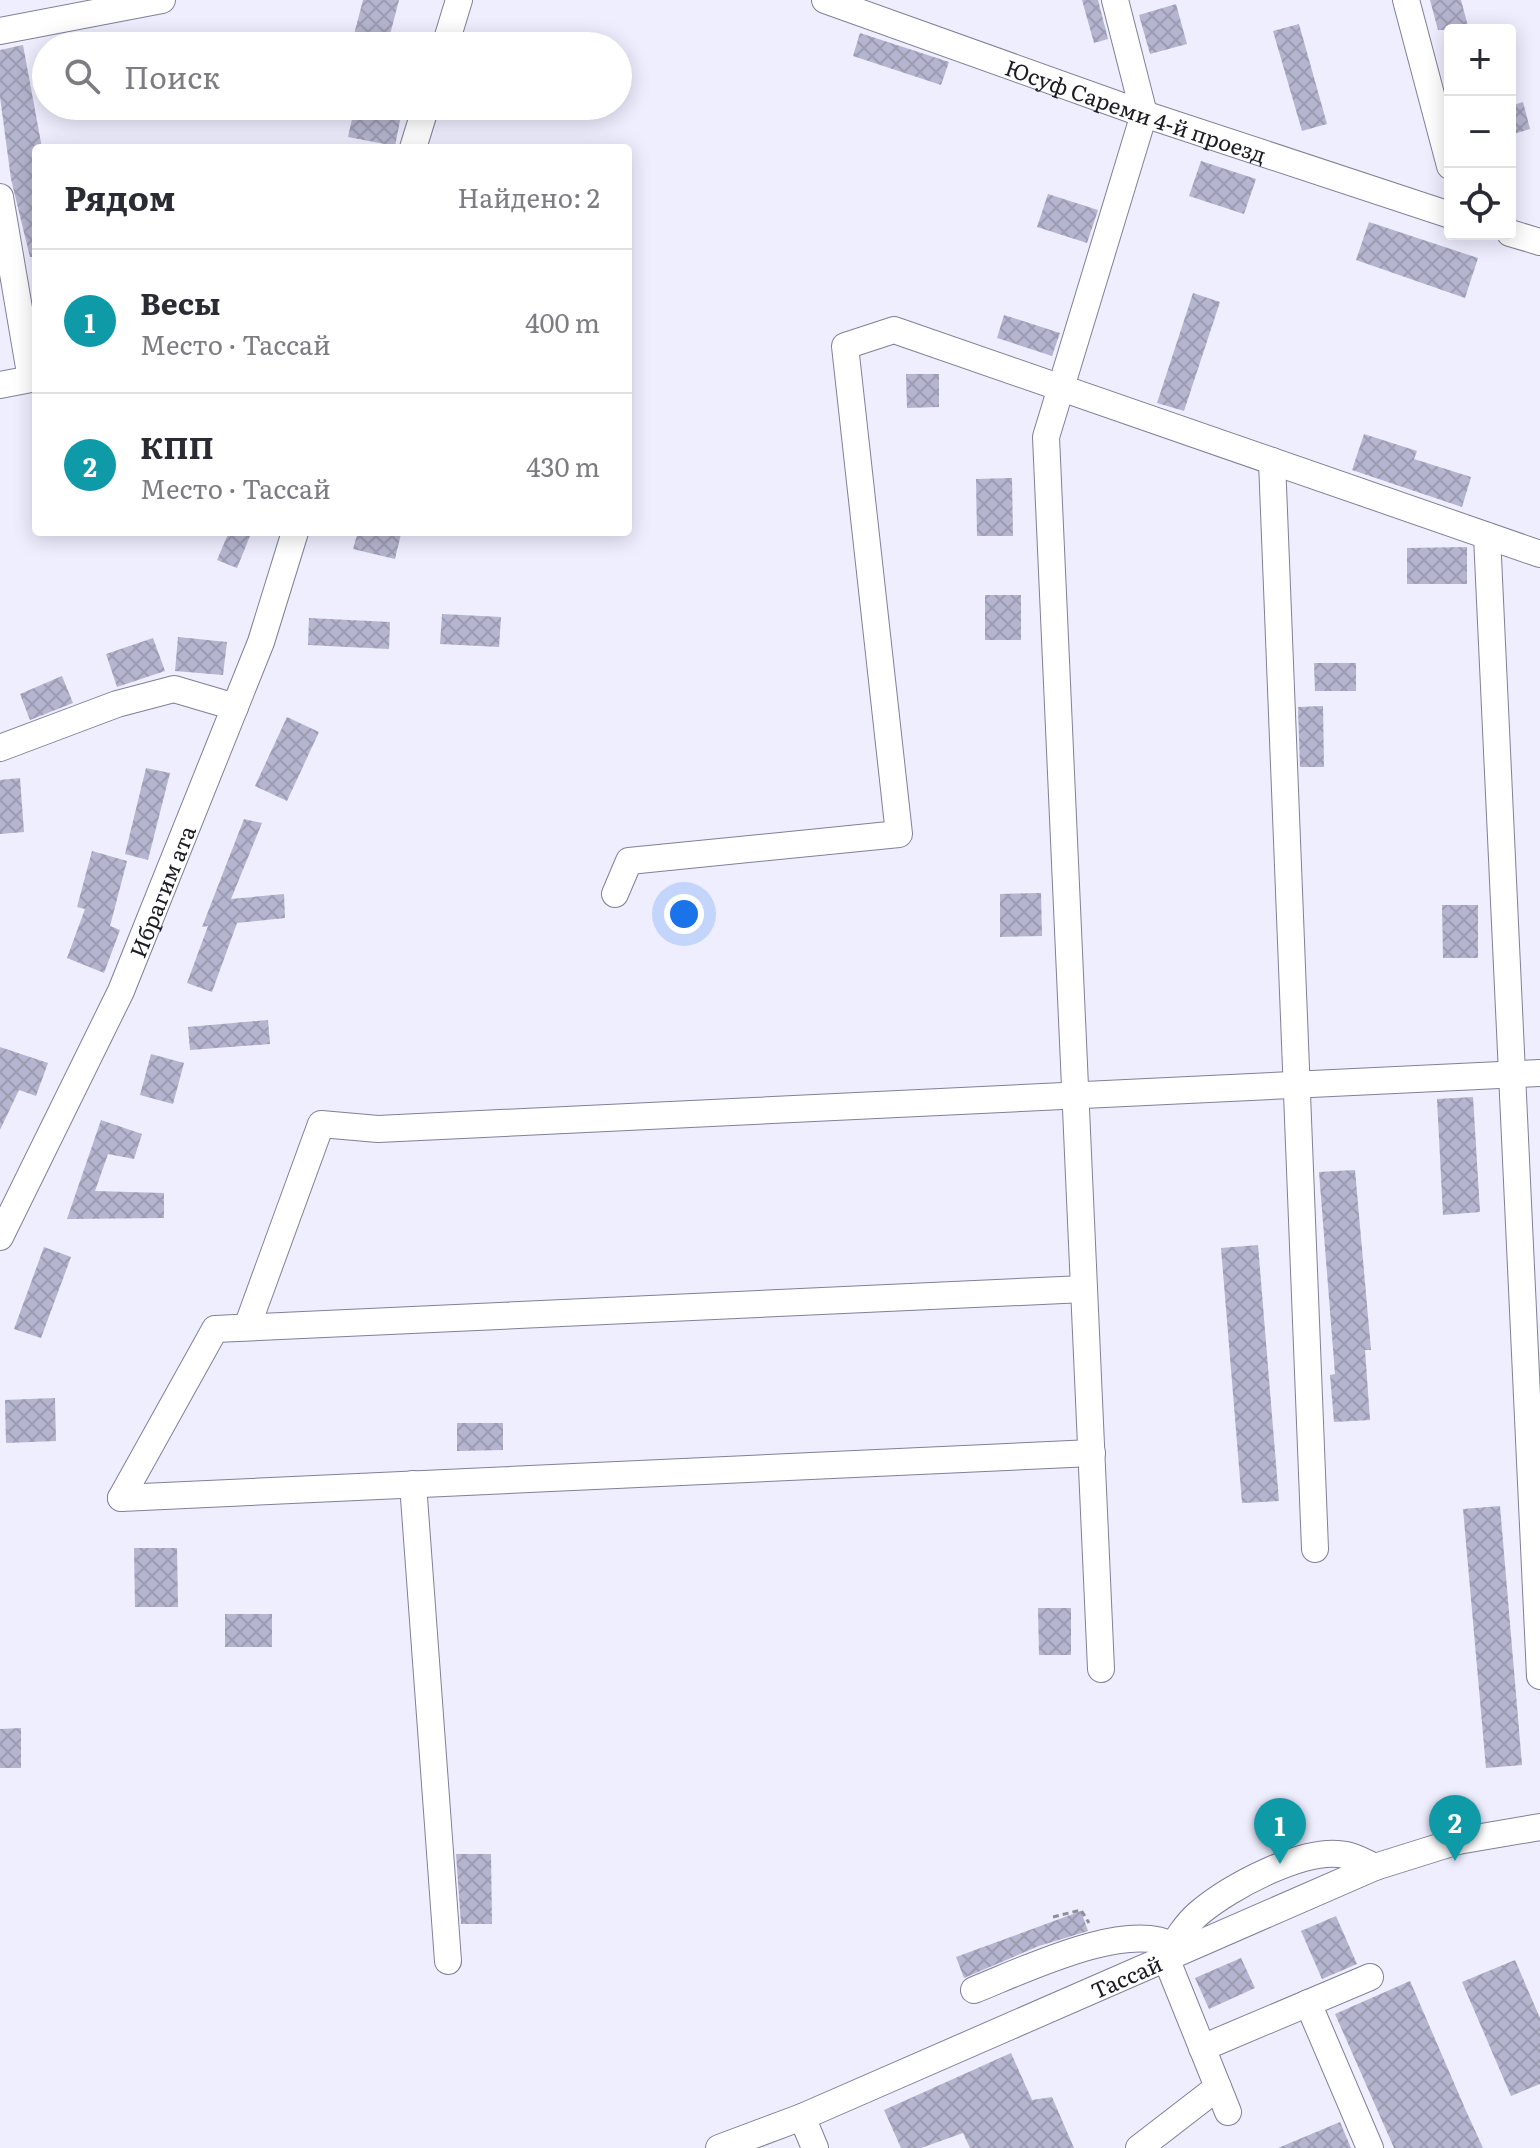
<!DOCTYPE html>
<html lang="ru">
<head>
<meta charset="utf-8">
<style>
  :root { --surface:#fff; --page:#f2f2f3; --text:#2b2b33; --muted:#7c7c81; --line:#e1e1e2; --accent:#1d6938 }
  body { margin:0; font-family:Literata,serif; background:var(--page); color:var(--text) }
  .controls { position:absolute; right:24px; top:24px; display:grid; overflow:hidden; border-radius:8px; box-shadow:0 4px 20px #0003 }
  .controls button { width:72px; height:72px; display:grid; place-items:center; padding:0; border:0; border-bottom:2px solid var(--line); background:var(--surface); color:var(--text); font:40px sans-serif }
  .you { position:absolute; left:684px; top:914px; width:28px; height:28px; margin:-20px; border:6px solid #fff; border-radius:50%; background:#1a73e8; box-shadow:0 0 0 12px #1a73e833 }
  .badge { display:grid; place-items:center; width:52px; height:52px; border-radius:50%; background:var(--accent); color:#fff; font-size:26px; font-weight:700 }
  .pin { position:absolute; translate:-50% -66px; filter:drop-shadow(0 2px 4px #0008) }
  .pin::after { content:''; position:absolute; top:42px; width:28px; height:24px; background:inherit; clip-path:polygon(0 0,100% 0,50% 100%) }
  .list { margin:0; padding:0; list-style:none }
  h2 { display:flex; justify-content:space-between; align-items:center; height:104px; margin:0; padding:0 32px; font-size:34px }
  h2 small { font-size:26px; font-weight:400; color:var(--muted) }
  .list li { display:grid; grid-template-columns:52px 1fr auto; gap:24px; align-items:center; box-sizing:border-box; height:144px; padding:0 32px; border-top:2px solid var(--line) }
  .list b { display:block; font-size:30px; white-space:nowrap }
  .list p { margin:0; font-size:26px; white-space:nowrap; color:var(--muted) }
  .list em { font-size:26px; font-style:normal; color:var(--muted) }
  .icon { flex:none; width:44px; height:44px; fill:none; stroke:currentColor; stroke-width:2; stroke-linecap:round; stroke-linejoin:round }
  .map { position:relative; flex:none; width:1540px; height:2148px; overflow:hidden }
  .search { position:absolute; background:var(--surface); box-shadow:0 4px 20px #0003; left:32px; top:32px; width:600px; height:88px; display:flex; align-items:center; gap:20px; box-sizing:border-box; padding:0 28px; border-radius:44px; color:var(--muted); font-size:30px }
  .panel { position:absolute; background:var(--surface); box-shadow:0 4px 20px #0003; left:32px; top:144px; width:600px; height:392px; border-radius:8px }
  .map>svg:first-child { display:block }
  .building { fill:url(#building-cross-hatch) }
  .lines { fill:none; stroke-linecap:round; stroke-linejoin:round }
  .minor-casing { stroke:#807f98; stroke-width:28 }
  .path { stroke:#8e8e9c; stroke-width:3; stroke-dasharray:6 4; stroke-linecap:butt }
  .minor { stroke:#fff; stroke-width:26 }
  .labels { text-anchor:middle; dominant-baseline:central; stroke-width:8; stroke-linejoin:round; paint-order:stroke }
  .street-label { font-size:22px; fill:#1c1c25; stroke:#eef }
</style>
</head>
<body>
<div class="map">
<svg width="1540" height="2148" viewBox="0 0 1540 2148">
  <defs>
    <pattern id="building-cross-hatch" width="8" height="8" patternUnits="userSpaceOnUse" patternTransform="scale(2)"><rect width="8" height="8" fill="#b5b5cf"/><path d="M0 0l8 8M0 8l8-8" fill="none" stroke="#9b9bb2"/></pattern>
  </defs>
  <rect width="100%" height="100%" fill="#eef"/>
  <g class="building">
    <path d="M363 0H399L387 46H351Z"/>
    <path d="M1082 0H1098L1108 39 1094 43Z"/>
    <path d="M1430 0H1461L1469 30H1438Z"/>
    <path d="M1176 4 1187 44 1150 54 1139 15Z"/>
    <path d="M1299 24 1327 124 1302 131 1273 31Z"/>
    <path d="M860 33 949 62 941 85 853 56Z"/>
    <path d="M23 45 42 148H36V257H30L11 179 0 97V50Z"/>
    <path d="M1523 102 1530 129 1510 135V106Z"/>
    <path d="M355 106H403L395 146 348 137Z"/>
    <path d="M1201 161 1256 179 1244 214 1189 196Z"/>
    <path d="M1048 194 1098 210 1087 243 1037 227Z"/>
    <path d="M1369 222 1478 258 1465 298 1356 260Z"/>
    <path d="M1193 293 1220 302 1184 411 1157 403Z"/>
    <path d="M1004 315 1060 333 1052 356 997 338Z"/>
    <path d="M906 374H939V407L907 408Z"/>
    <path d="M1364 434 1417 451 1414 459 1471 477 1462 507 1352 470Z"/>
    <path d="M1012 478 1013 536H977L976 479Z"/>
    <path d="M229 532 250 536 237 568 217 560Z"/>
    <path d="M358 532 401 534 395 559 353 549Z"/>
    <path d="M1467 547V584H1407V548Z"/>
    <rect x="985" y="595" width="36" height="45"/>
    <path d="M442 614 501 617 499 647 440 644Z"/>
    <path d="M309 618 390 622 389 649 308 645Z"/>
    <path d="M178 637 227 642 223 675 175 671Z"/>
    <path d="M153 638 165 671 117 687 106 654Z"/>
    <path d="M1314 663H1356V691H1315Z"/>
    <path d="M62 676 73 703 30 720 20 694Z"/>
    <path d="M1323 706 1324 767H1300L1298 707Z"/>
    <path d="M287 717 319 732 287 801 255 786Z"/>
    <path d="M146 768 170 773 148 860 125 854Z"/>
    <path d="M20 778 24 832 0 834V780Z"/>
    <path d="M244 819 262 823 231 899 284 894 285 918 237 923 212 992 187 983 208 926 202 927Z"/>
    <path d="M92 851 127 861 110 926 120 930 104 973 67 958 85 909 77 907Z"/>
    <path d="M1041 893 1042 936 1000 937V894Z"/>
    <path d="M1442 905H1478V958H1443Z"/>
    <path d="M268 1020 270 1044 190 1050 188 1027Z"/>
    <path d="M0 1047 48 1063 36 1096 19 1090 0 1130Z"/>
    <path d="M151 1054 184 1063 173 1104 140 1095Z"/>
    <path d="M1473 1097 1480 1212 1443 1215 1437 1099Z"/>
    <path d="M101 1120 142 1134 134 1159 108 1154 95 1191 164 1193V1218L67 1219Z"/>
    <path d="M1355 1170 1371 1350H1365L1370 1420 1334 1422 1330 1375 1335 1374 1319 1172Z"/>
    <path d="M1258 1245 1279 1501 1242 1503 1221 1248Z"/>
    <path d="M44 1247 71 1257 41 1338 14 1329Z"/>
    <path d="M55 1398 56 1441 6 1443 5 1400Z"/>
    <path d="M457 1423H503V1450L457 1451Z"/>
    <path d="M1500 1506 1522 1765 1486 1768 1463 1509Z"/>
    <path d="M134 1548H177L178 1607H135Z"/>
    <path d="M1038 1608H1071V1655H1039Z"/>
    <rect x="225" y="1614" width="47" height="33"/>
    <path d="M21 1728V1768H0V1729Z"/>
    <path d="M456 1854H491L492 1924H461Z"/>
    <path d="M1081 1911 1088 1931 1039 1946 964 1978 956 1957Z"/>
    <path d="M1336 1916 1357 1964 1322 1979 1301 1931Z"/>
    <path d="M1241 1958 1255 1988 1209 2009 1195 1978Z"/>
    <path d="M1515 1960 1540 2018V2084L1511 2096 1462 1982Z"/>
    <path d="M1410 1981 1467 2113 1483 2148H1394L1335 2014Z"/>
    <path d="M1011 2053 1032 2100 1052 2097 1074 2148H970L963 2133 921 2148H901L884 2110Z"/>
    <path d="M1340 2122 1351 2148H1278Z"/>
  </g>
  <g class="lines">
    <g class="minor-casing">
      <g id="minor">
        <path id="s1" d="M825 0 1144 114 1450 215"/>
        <path d="M1406 0 1450 166"/>
        <path d="M0 31 162 0"/>
        <path d="M445 46 459 0"/>
        <path d="M413 148 426 106"/>
        <path d="M0 197 31 379 0 385"/>
        <path d="M1510 233 1540 242"/>
        <path d="M1272 461 1315 1549"/>
        <path d="M1487 536 1540 1676"/>
        <path d="M0 748 117 704 174 689 235 707"/>
        <path d="M615 894 629 861 899 834 845 346 894 330 1540 554"/>
        <path id="s2" d="M0 1237 121 991 261 642 295 532"/>
        <path d="M247 1327 321 1124 378 1129 1540 1073"/>
        <path d="M413 1484 448 1961"/>
        <path d="M121 1498 215 1329 1084 1289"/>
        <path d="M121 1498 1092 1453"/>
        <path d="M1101 1669 1046 437 1144 114 1115 0"/>
        <path d="M974 1990C1020 1972 1127 1919 1173 1946"/>
        <path d="M1308 2003 1370 2148"/>
        <path d="M1202 2048 1370 1977"/>
        <path d="M1228 2112 1166 1958C1175 1942 1185 1925 1199 1913 1230 1887 1305 1846 1346 1855 1356 1857 1366 1863 1375 1867"/>
        <path d="M802 2117 815 2148"/>
        <path id="s3" d="M719 2148 802 2117 1375 1867 1458 1841 1540 1827"/>
        <path d="M1139 2148 1218 2087"/>
      </g>
    </g>
    <path class="path" d="M1053 1917 1081 1910 1089 1923"/>
    <use href="#minor" class="minor"/>
  </g>
  <g class="labels">
    <g class="street-label">
      <text stroke="none"><textPath href="#s1" startOffset="330">Юсуф Сареми 4-й проезд</textPath></text>
      <text stroke="none"><textPath href="#s2" startOffset="382">Ибрагим ата</textPath></text>
      <text stroke="none"><textPath href="#s3" startOffset="442">Тассай</textPath></text>
    </g>
  </g>
</svg>
<div class="controls">
<button>+</button>
<button>−</button>
<button><svg class="icon" aria-label="locate" viewBox="0 0 24 24"><circle cx="12" cy="12" r="6"/><path d="M12 2v4M12 18v4M2 12h4M18 12h4"/></svg></button>
</div>
<div class="you"></div>
<div class="pin badge" style="left:1280px;top:1864px;background:#0f9aa8">1</div>
<div class="pin badge" style="left:1455px;top:1861px;background:#0f9aa8">2</div>
<div class="search"><svg class="icon" aria-label="search" viewBox="0 0 24 24"><circle cx="10" cy="10" r="6"/><path d="M15 15l6 6"/></svg>Поиск</div>
<section class="panel">
<h2>Рядом<small>Найдено: 2</small></h2>
<ul class="list">
<li><span class="badge" style="background:#0f9aa8">1</span><div><b>Весы</b><p>Место · Тассай</p></div><em>400 m</em></li>
<li><span class="badge" style="background:#0f9aa8">2</span><div><b>КПП</b><p>Место · Тассай</p></div><em>430 m</em></li>
</ul>
</section>
</div>
</body>
</html>
